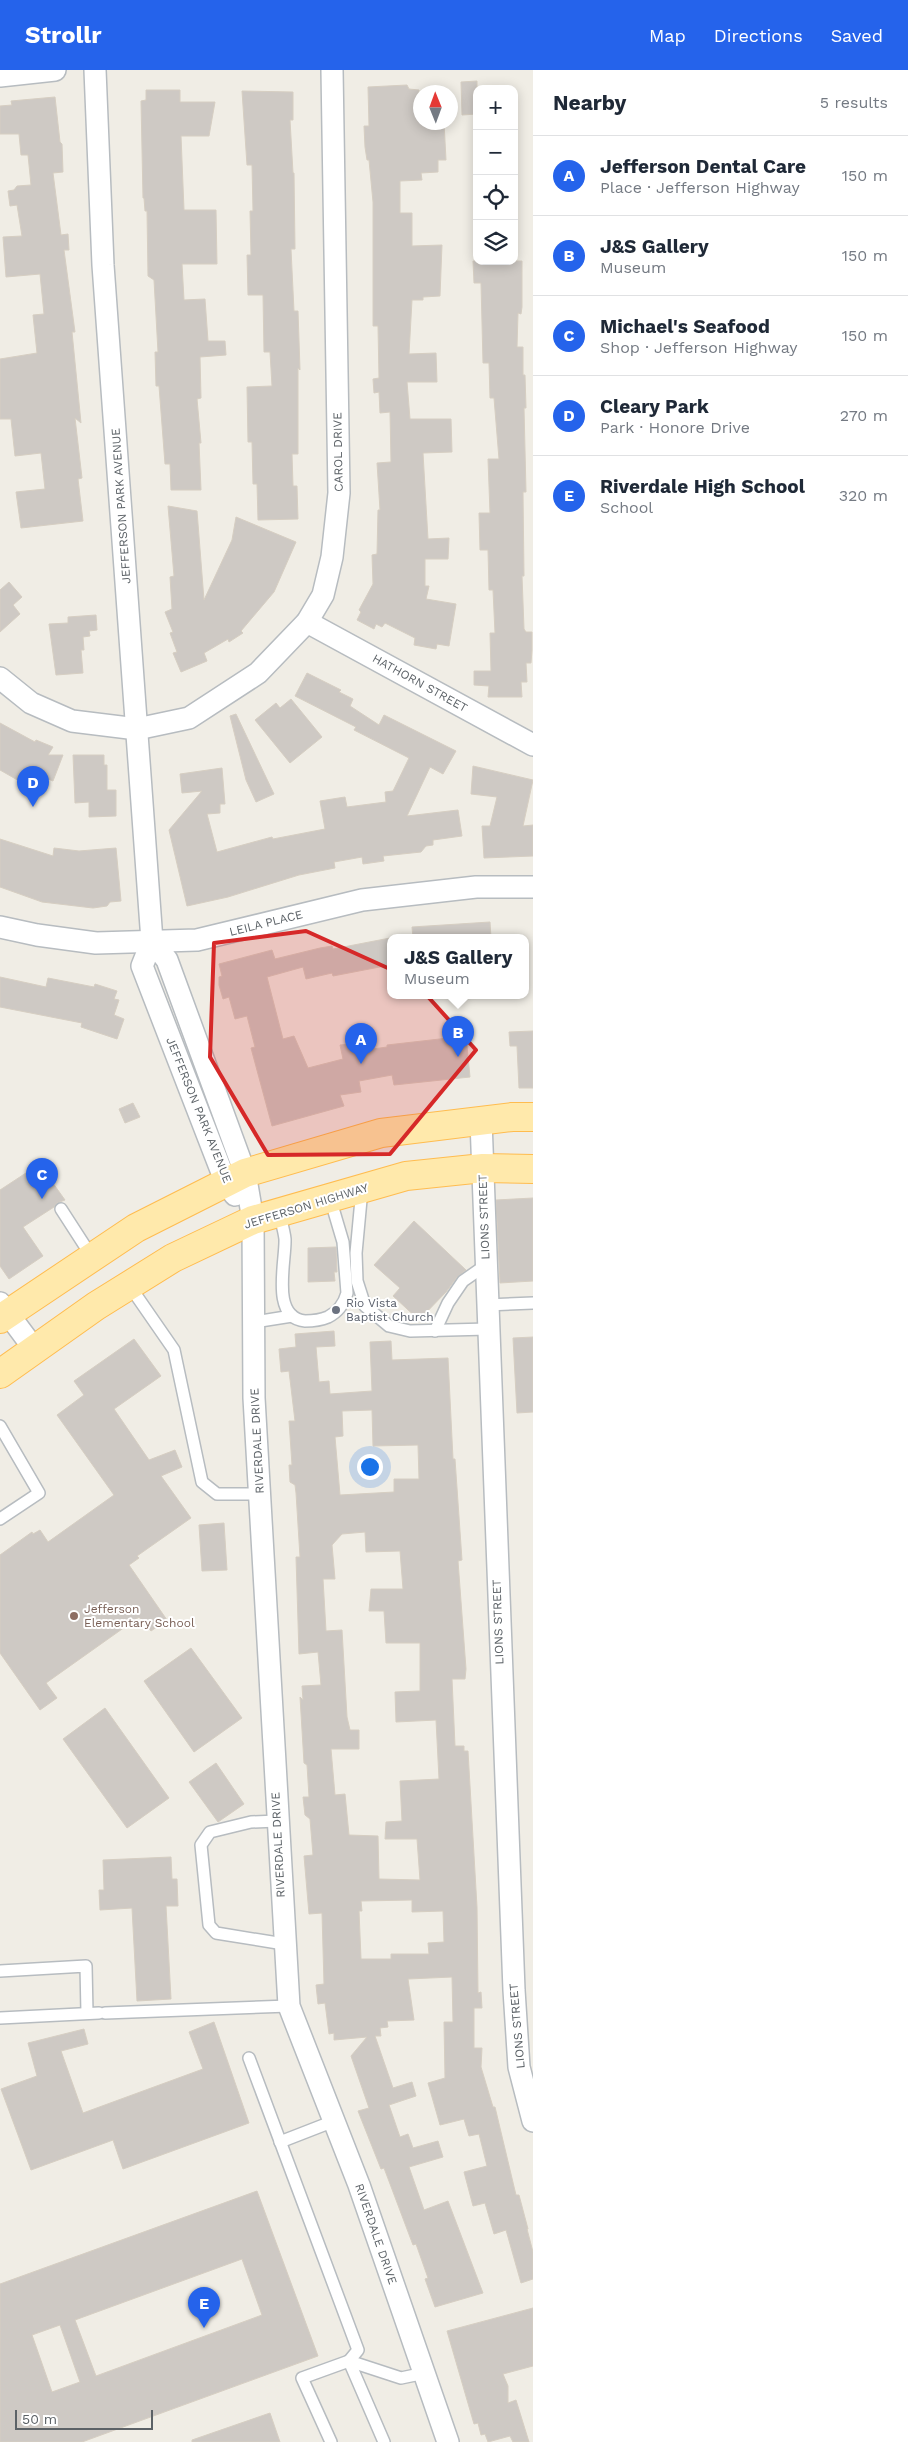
<!DOCTYPE html>
<html lang="en">
<head>
<meta charset="utf-8">
<style>
  :root { --surface:#fff; --page:#f6f6f7; --text:#1f2937; --muted:#747a83; --line:#e0e1e3; --accent:#2563eb }
  body { margin:0; font-family:"Work Sans",sans-serif; background:var(--page); color:var(--text) }
  .controls { position:absolute; right:15px; top:15px; display:grid; overflow:hidden; border-radius:10px; box-shadow:0 2px 12px #0003 }
  .controls button { width:45px; height:45px; display:grid; place-items:center; padding:0; border:0; border-bottom:1px solid var(--line); background:var(--surface); color:var(--text); font:25px sans-serif }
  .compass { position:absolute; left:413px; top:15px; width:45px; height:45px; border-radius:50%; background:var(--surface); box-shadow:0 2px 12px #0003; rotate:359deg }
  .scale { position:absolute; left:15px; bottom:12px; width:138px; box-sizing:border-box; padding-left:5px; border:2px solid #5c6267; border-top:0; font-size:14px; line-height:18px; white-space:nowrap; color:#5c6267; -webkit-text-stroke:4px #fff; paint-order:stroke }
  .you { position:absolute; left:369px; top:1396px; width:18px; height:18px; margin:-12px; border:4px solid #fff; border-radius:50%; background:#1a73e8; box-shadow:0 0 0 8px #1a73e833 }
  .badge { display:grid; place-items:center; width:32px; height:32px; border-radius:50%; background:var(--accent); color:#fff; font-size:16px; font-weight:700 }
  .pin { position:absolute; translate:-50% -41px; filter:drop-shadow(0 1px 2px #0008) }
  .pin::after { content:''; position:absolute; top:26px; width:18px; height:15px; background:inherit; clip-path:polygon(0 0,100% 0,50% 100%) }
  .popup { position:absolute; left:387px; top:864px; width:142px; height:65px; box-sizing:border-box; display:grid; place-content:center; border-radius:10px; background:var(--surface); filter:drop-shadow(0 1px 4px #0005); font-size:16px; white-space:nowrap; color:var(--muted) }
  .popup b { font-size:19px; color:var(--text) }
  .popup::after { content:''; position:absolute; left:50%; top:100%; margin-left:-10px; border:10px solid transparent; border-top-color:var(--surface) }
  .list { margin:0; padding:0; list-style:none }
  h2 { display:flex; justify-content:space-between; align-items:center; height:65px; margin:0; padding:0 20px; font-size:21px }
  h2 small { font-size:16px; font-weight:400; color:var(--muted) }
  .list li { display:grid; grid-template-columns:32px 1fr auto; gap:15px; align-items:center; box-sizing:border-box; height:80px; padding:0 20px; border-top:1px solid var(--line) }
  .list b { display:block; font-size:19px; white-space:nowrap }
  .list p { margin:0; font-size:16px; white-space:nowrap; color:var(--muted) }
  .list em { font-size:16px; font-style:normal; color:var(--muted) }
  .icon { flex:none; width:28px; height:28px; fill:none; stroke:currentColor; stroke-width:2; stroke-linecap:round; stroke-linejoin:round }
  .map { position:relative; flex:none; width:533px; height:2372px; overflow:hidden }
  header { display:flex; align-items:center; gap:30px; box-sizing:border-box; height:70px; padding:0 25px; background:var(--accent); color:#fff }
  header strong { font-size:24px }
  nav { display:flex; gap:28px; margin-inline-start:auto; font-size:18px }
  main { display:flex }
  aside { flex:1; background:var(--surface) }
  .map>svg:first-child { display:block }
  .building { fill:#cec9c4; stroke:#d6cec2; fill-rule:evenodd }
  .lines { fill:none; stroke-linecap:round; stroke-linejoin:round }
  .lane-casing { stroke:#b7bcc0; stroke-width:14 }
  .street-casing { stroke:#b7bcc0; stroke-width:24 }
  .primary-casing { stroke:#ffbc4f; stroke-width:30 }
  .lane { stroke:#fff; stroke-width:11 }
  .street { stroke:#fff; stroke-width:21 }
  .primary { stroke:#ffe9ab; stroke-width:28 }
  .marked { fill:#d62828; fill-opacity:0.2; stroke:#d62828; stroke-width:4; stroke-linejoin:round }
  .worship-dot { fill:#6b7280; stroke:#fff; stroke-width:2 }
  .education-dot { fill:#8d6e63; stroke:#fff; stroke-width:2 }
  .labels { text-anchor:middle; dominant-baseline:central; stroke-width:4; stroke-linejoin:round; paint-order:stroke }
  .street-label { font-size:12px; fill:#5c6267; stroke:#fff }
  .worship-label { font-size:12px; fill:#5b616d; stroke:#fff; text-anchor:start }
  .education-label { font-size:12px; fill:#785e54; stroke:#fff; text-anchor:start }
</style>
</head>
<body>
<header>
<strong>Strollr</strong>
<nav><a>Map</a><a>Directions</a><a>Saved</a></nav>
</header>
<main>
<div class="map">
<svg width="533" height="2372" viewBox="0 0 533 2372">
  <rect width="100%" height="100%" fill="#f0ede5"/>
  <g class="building">
    <path d="M477 11V44L462 45 461 12Z"/>
    <path d="M407 15 409 19 419 20 418 50H420V52H444L446 90H438V102L421 103 422 110 400 111V143H412V176L442 175 440 226 423 227V230H412L409 284 436 283 437 312H407L410 349H451L452 382 423 383 428 469 449 468 448 489H425V516H429L426 529 456 534 449 576 437 574 436 579 414 575 415 568 385 553 382 557 376 554 374 559 357 550 361 542 359 540 373 514 372 485 377 484 378 440H380L377 393 391 392 390 342 380 343 379 322 374 323 373 309 379 308 378 256H373V132L369 90H367L365 77 364 56H369L368 17Z"/>
    <path d="M146 20H180V32H215L209 66H181L184 140H216L217 194H182L184 230 205 229 208 271H225L226 285 200 287 201 328 197 329 201 373H199L201 420H171L170 394H165L159 316H156L155 282H158L154 210 148 206 147 141H145L144 128H143L141 31 146 30Z"/>
    <path d="M242 21 293 22V50H290L293 103H294L295 179H291L294 241H298L300 300 298 298V384H292L293 416H297L298 449 258 450 257 414H253L252 372H248L247 317 272 316 270 282H264L263 225H248L247 185H251L250 141H253L252 95H247Z"/>
    <path d="M55 27 60 72 62 74 63 102 53 103 61 165 68 164 69 180H64L75 262H72L81 353 75 348 82 408 78 409 83 451 21 458 16 422 45 419 41 383 15 386 11 349H0V289L37 283 33 245 44 244 40 204 6 207 3 167 22 166 17 135 10 136 8 121 14 120 17 116 31 115 28 85H21L19 64H0V36L12 35 11 31Z"/>
    <path d="M473 191H522V237L521 244 518 243 517 277H523V305H525L526 338H524L526 422H523L524 506H522L524 559 526 562H532V580L531 593H526L527 612H521L522 627H488L489 616 474 615V601H491L490 563H495L493 520H489L488 480H480L479 443H490L488 389H499L494 328H490L489 293H483L481 213H474Z"/>
    <path d="M168 436 197 441 204 530 232 470 236 447 296 472 274 522 241 561 243 563 229 572 228 569 204 583 207 591 181 602 173 583 177 582 170 563 173 562 165 542 172 539 170 507 174 506Z"/>
    <path d="M9 512 22 527 13 535 20 544 0 562V520Z"/>
    <path d="M96 545 97 560 89 561 90 566 83 567 84 580H81L83 603 56 605 49 554 68 553V547Z"/>
    <path d="M307 603 341 620 339 622 353 629 350 636 379 655 384 645 456 681 443 704 430 697 407 746 458 740 462 766 433 770V775L426 776 421 782 383 786 384 791 363 794 362 787 334 792 335 798 299 805 228 827 187 836 169 760 202 721 182 723 180 704 222 698 225 734H220V743L207 744 217 782 272 767 273 769 325 759 320 731 345 727 347 737 386 732 385 722 393 721 409 688 354 660 356 657 295 626Z"/>
    <path d="M291 629 322 667 290 693 255 650 276 633 280 638Z"/>
    <path d="M236 644 274 724 256 732 246 710 230 646Z"/>
    <path d="M0 653 35 672 36 670 53 677 48 685H63L53 711 36 704 33 712 22 708 21 712 0 700Z"/>
    <path d="M73 685H104V695H107V720H116V746L89 747V732L75 733Z"/>
    <path d="M473 696 533 710 523 756 533 755V786L484 788 482 756H490L497 727 471 724Z"/>
    <path d="M0 769 53 786 54 778 79 781 116 778 121 831 110 832 107 836 93 838 42 832 0 817Z"/>
    <path d="M490 852 491 868H413L412 857Z"/>
    <path d="M390 868V895L333 906 332 903 306 909 303 897 267 907 283 969 294 966 308 998 343 989 340 975 357 973 359 981 387 977V975L466 966 470 1007 394 1015 392 1005 359 1011 361 1022 340 1025 344 1036 272 1056 251 978 255 977 247 946 235 949 229 927 223 929 219 915V907L222 906 219 894 272 880 275 889 320 878 332 876 333 879Z"/>
    <path d="M0 907 46 917 48 908 94 917 95 914 117 921 114 929 119 930 114 945 124 949 117 969 81 957 82 953 0 937Z"/>
    <path d="M533 961V1018H519L517 976H510L509 962Z"/>
    <path d="M133 1033 140 1047 125 1053 119 1039Z"/>
    <path d="M29 1101 35 1109 45 1102 65 1130 57 1133 54 1137 23 1157 43 1186 9 1209 0 1196V1120Z"/>
    <path d="M533 1128V1211L500 1213 496 1130Z"/>
    <path d="M414 1151 466 1200 457 1207 446 1222 419 1250 393 1226 400 1218 374 1195Z"/>
    <path d="M336 1177 337 1202H334L335 1211 308 1212V1178Z"/>
    <path d="M334 1261 335 1276 316 1277 319 1312 329 1311 330 1324 372 1321 370 1272 391 1271 392 1290 448 1288 453 1389H455L462 1490 458 1491 466 1599 465 1609H452L455 1676H464V1681H468L477 1837 478 1923 481 1922 482 1938H474V1978H482L481 1997 493 2037H495L516 2125H519L528 2159H527L533 2182V2209L521 2213 506 2160 494 2164 485 2133 473 2136 464 2102 487 2096 479 2064 469 2066 464 2049 440 2055 428 2013 445 2008 444 1952H453L452 1907 408 1909 414 1950 387 1951 388 1957 380 1958 381 1966H375L393 2018 412 2012 416 2026 389 2035 400 2067 408 2064 413 2078 438 2071 443 2087 409 2097 424 2140 448 2131 483 2223 435 2237 425 2209 428 2208 416 2174 413 2175 384 2098 381 2099 358 2041 369 2038 351 1986 367 1967 334 1970V1963L329 1964 325 1933 318 1934 316 1915 324 1914 322 1843 309 1844 304 1786 313 1785 310 1749 305 1745 303 1727H309L307 1695 304 1693 300 1627 303 1630 302 1616 321 1615 318 1582 299 1584 296 1487H300L296 1423 295 1415 290 1412 289 1395H292L289 1351H295L289 1301 281 1302 279 1279 296 1277 295 1264ZM372 1340 373 1376 418 1375 419 1409H394V1422L340 1425 335 1367 343 1366 342 1341ZM365 1462 366 1482 400 1481 403 1519H371L369 1541H384L386 1573H420V1621L395 1622 396 1652 436 1650 439 1709 400 1711 402 1751 386 1752 385 1769H417L420 1810 379 1809 378 1766 349 1765 345 1724 335 1725 331 1679H359V1660H350L347 1647 342 1560 326 1561 323 1509H335L332 1475 342 1464ZM412 1830V1842L443 1841 444 1872 428 1873 429 1884H391V1889H361L359 1841H362L361 1831Z"/>
    <path d="M533 1267V1342L517 1343 513 1268Z"/>
    <path d="M134 1269 161 1306 114 1339 149 1390 175 1380 182 1397 161 1406 191 1448 137 1486 139 1488 129 1495 167 1550 151 1561 139 1547 46 1613 57 1628 40 1640 0 1583V1485L32 1462 33 1464 40 1460 48 1472 114 1425 57 1345 84 1325 74 1311Z"/>
    <path d="M224 1453 227 1500 202 1501 199 1455Z"/>
    <path d="M191 1578 242 1648 194 1682 144 1611Z"/>
    <path d="M105 1638 169 1728 127 1758 63 1669Z"/>
    <path d="M216 1693 244 1734 218 1752 189 1712Z"/>
    <path d="M171 1787 172 1809H177L178 1836H166L171 1929 137 1931 132 1838 100 1840 99 1820H104L103 1790Z"/>
    <path d="M214 1952 249 2053 123 2099 113 2070 31 2100 1 2019 37 2006 28 1973 84 1959 88 1974 61 1981 83 2043 203 1999 189 1962Z"/>
    <path d="M257 2121 318 2286 82 2372H0V2214ZM242 2189 262 2245 96 2306 75 2250ZM60 2255 80 2312 52 2322 32 2265Z"/>
    <path d="M533 2238V2296L503 2304 508 2316V2333L516 2330 529 2372H513L510 2366 488 2372 485 2364 481 2365 478 2353 474 2354 447 2261Z"/>
    <path d="M270 2343 280 2372H192V2370Z"/>
  </g>
  <g class="lines">
    <g class="lane-casing">
      <g id="lane">
        <path d="M362 1119 356 1183 357 1211 365 1236 389 1256 410 1261 488 1259"/>
        <path d="M61 1139 92 1187"/>
        <path d="M279 1142C281 1151 284 1160 285 1169 286 1191 270 1248 305 1251 313 1251 321 1250 328 1247 338 1242 344 1234 347 1223L343 1172 330 1128"/>
        <path d="M129 1215 174 1280 202 1412 217 1424H260"/>
        <path d="M487 1235 533 1233"/>
        <path d="M254 1252 292 1246"/>
        <path d="M435 1261 448 1233 463 1211 486 1195"/>
        <path d="M0 1356 39 1423 0 1449"/>
        <path d="M277 1751 251 1752 210 1762 201 1775 209 1855 216 1863 284 1874"/>
        <path d="M0 1901 86 1896 87 1943"/>
        <path d="M105 1943 289 1936"/>
        <path d="M0 1948 99 1943"/>
        <path d="M249 1988 358 2280 349 2291 384 2372"/>
        <path d="M280 2072 334 2051"/>
        <path d="M331 2372 302 2308 349 2291 401 2308 425 2303"/>
      </g>
    </g>
    <g class="street-casing">
      <g id="street">
        <path d="M95 0 103 195 152 871 142 896 226 1113 235 1125"/>
        <path d="M0 6 55 0"/>
        <path d="M307 552 533 675"/>
        <path d="M0 608 31 633 72 651 137 659 189 648 258 603 307 552 323 525 332 487 339 423 332 0"/>
        <path d="M0 857 37 865 96 873 197 870 362 830 476 817H533"/>
        <path d="M152 871 167 890 245 1103 253 1150 254 1328 289 1936 359 2115 448 2372"/>
        <path d="M481 1051 514 1920 519 1997 533 2051"/>
        <path d="M0 1233 35 1280"/>
      </g>
    </g>
    <g class="primary-casing">
      <g id="primary">
        <path d="M0 1249 136 1158 245 1103 381 1063 512 1047H533"/>
        <path d="M0 1304 96 1236 173 1188 253 1150 406 1106 483 1098 533 1099"/>
      </g>
    </g>
    <use href="#lane" class="lane"/>
    <use href="#street" class="street"/>
    <use href="#primary" class="primary"/>
  </g>
  <path class="marked" d="M306 861 412 909 476 980 390 1084 268 1085 210 987 214 873Z"/>
  <circle class="worship-dot" cx="336" cy="1240" r="5"/>
  <circle class="education-dot" cx="74" cy="1546" r="5"/>
  <g class="labels">
    <g class="street-label">
      <text transform="translate(338 382) rotate(-91)">CAROL DRIVE</text>
      <text transform="translate(121 436) rotate(-94)">JEFFERSON PARK AVENUE</text>
      <text transform="translate(420 613) rotate(29)">HATHORN STREET</text>
      <text transform="translate(266 853) rotate(-14)">LEILA PLACE</text>
      <text transform="translate(199 1040) rotate(68)">JEFFERSON PARK AVENUE</text>
      <text transform="translate(306 1136) rotate(-17)">JEFFERSON HIGHWAY</text>
      <text transform="translate(484 1147) rotate(-92)">LIONS STREET</text>
      <text transform="translate(257 1371) rotate(-93)">RIVERDALE DRIVE</text>
      <text transform="translate(498 1552) rotate(-92)">LIONS STREET</text>
      <text transform="translate(278 1775) rotate(-93)">RIVERDALE DRIVE</text>
      <text transform="translate(517 1956) rotate(-95)">LIONS STREET</text>
      <text transform="translate(376 2164) rotate(71)">RIVERDALE DRIVE</text>
    </g>
    <g class="worship-label">
      <text x="346" y="1233">Rio Vista<tspan x="346" dy="14">Baptist Church</tspan></text>
    </g>
    <g class="education-label">
      <text x="84" y="1539">Jefferson<tspan x="84" dy="14">Elementary School</tspan></text>
    </g>
  </g>
</svg>
<div class="controls">
<button>+</button>
<button>−</button>
<button><svg class="icon" aria-label="locate" viewBox="0 0 24 24"><circle cx="12" cy="12" r="6"/><path d="M12 2v4M12 18v4M2 12h4M18 12h4"/></svg></button>
<button><svg class="icon" aria-label="layers" viewBox="0 0 24 24"><path d="M12 4l9 5-9 5-9-5zM3 14l9 5 9-5"/></svg></button>
</div>
<svg class="compass" viewBox="-18 -18 36 36"><path d="M0-13l5 13h-10z" fill="#e53935"/><path d="M0 13l5-13h-10z" fill="#747a83"/></svg>
<div class="scale">50 m</div>
<div class="you"></div>
<div class="pin badge" style="left:361px;top:994px">A</div>
<div class="pin badge" style="left:458px;top:987px">B</div>
<div class="popup"><b>J&amp;S Gallery</b>Museum</div>
<div class="pin badge" style="left:42px;top:1129px">C</div>
<div class="pin badge" style="left:33px;top:737px">D</div>
<div class="pin badge" style="left:204px;top:2258px">E</div>
</div>
<aside>
<h2>Nearby<small>5 results</small></h2>
<ul class="list">
<li><span class="badge">A</span><div><b>Jefferson Dental Care</b><p>Place · Jefferson Highway</p></div><em>150 m</em></li>
<li><span class="badge">B</span><div><b>J&amp;S Gallery</b><p>Museum</p></div><em>150 m</em></li>
<li><span class="badge">C</span><div><b>Michael's Seafood</b><p>Shop · Jefferson Highway</p></div><em>150 m</em></li>
<li><span class="badge">D</span><div><b>Cleary Park</b><p>Park · Honore Drive</p></div><em>270 m</em></li>
<li><span class="badge">E</span><div><b>Riverdale High School</b><p>School</p></div><em>320 m</em></li>
</ul>
</aside>
</main>
</body>
</html>
